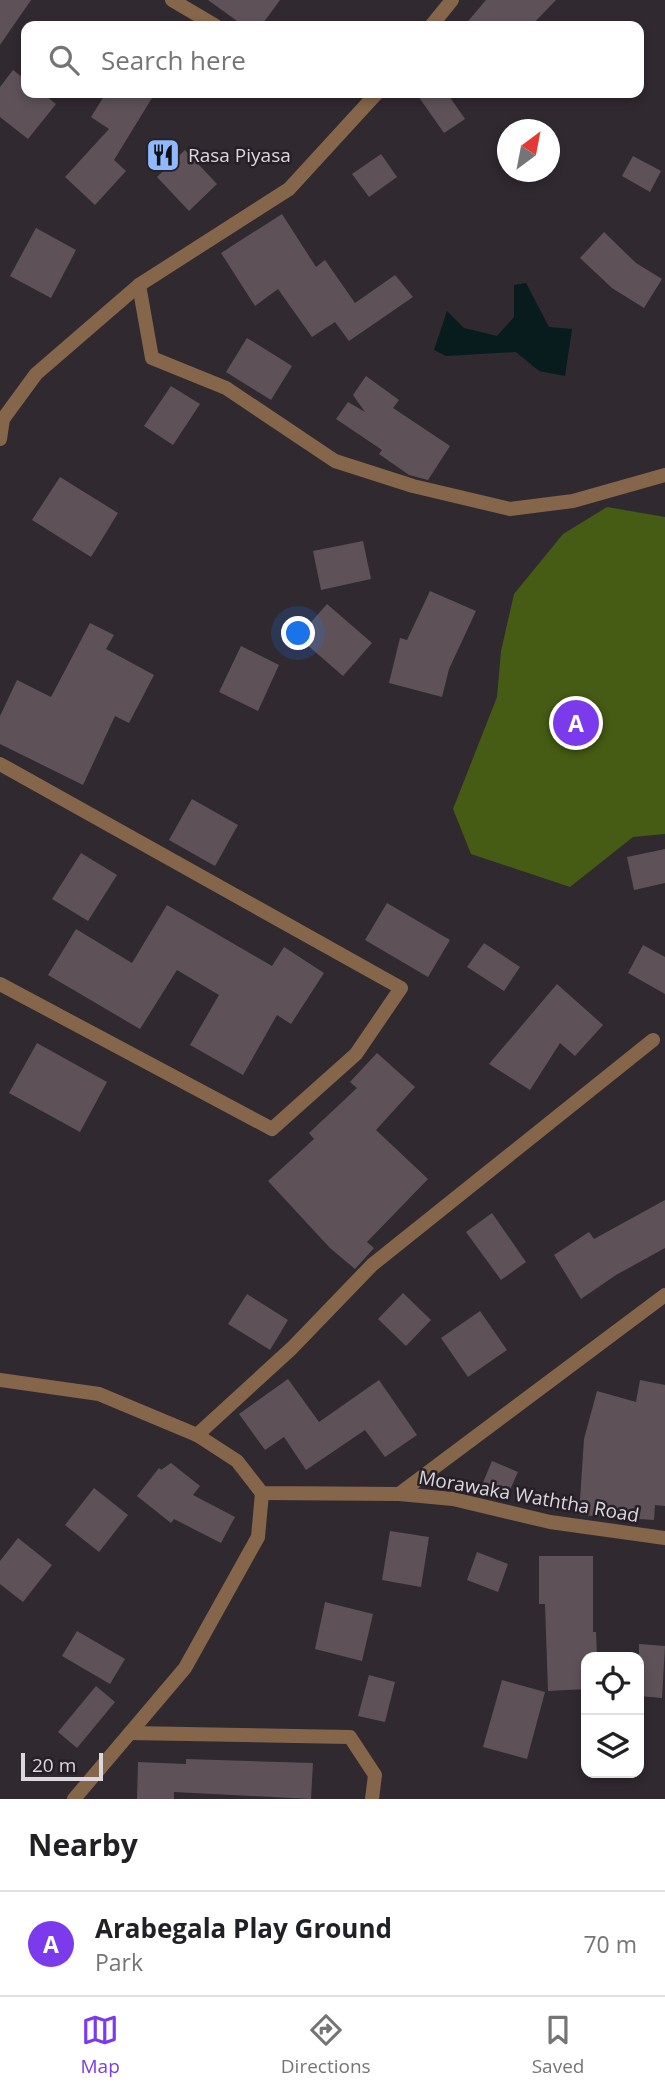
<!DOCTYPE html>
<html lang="en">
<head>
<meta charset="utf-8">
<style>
  :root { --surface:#fff; --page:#f2f2f2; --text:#202124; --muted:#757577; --line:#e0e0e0; --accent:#7c3aed }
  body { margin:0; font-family:"Open Sans",sans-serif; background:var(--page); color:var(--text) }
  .controls { position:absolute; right:21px; bottom:21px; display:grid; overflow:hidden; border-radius:14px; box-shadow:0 4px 10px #0003 }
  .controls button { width:63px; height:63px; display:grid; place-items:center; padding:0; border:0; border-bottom:2px solid var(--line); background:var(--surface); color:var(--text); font:35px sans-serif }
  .compass { position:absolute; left:497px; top:119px; width:63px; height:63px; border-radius:50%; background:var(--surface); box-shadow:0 4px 10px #0003; rotate:32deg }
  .scale { position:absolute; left:21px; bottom:18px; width:82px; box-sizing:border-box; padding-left:7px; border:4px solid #ddd8dd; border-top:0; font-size:19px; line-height:24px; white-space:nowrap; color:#ddd8dd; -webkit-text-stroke:5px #261f27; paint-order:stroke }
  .you { position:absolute; left:299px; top:634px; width:24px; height:24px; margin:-18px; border:5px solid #fff; border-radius:50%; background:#1a73e8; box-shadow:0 0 0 10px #1a73e833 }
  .badge { display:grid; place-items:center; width:46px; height:46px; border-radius:50%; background:var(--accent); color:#fff; font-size:23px; font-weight:700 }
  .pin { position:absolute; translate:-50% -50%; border:4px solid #fff; box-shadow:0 2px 7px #0006 }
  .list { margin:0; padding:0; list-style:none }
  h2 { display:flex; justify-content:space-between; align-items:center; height:91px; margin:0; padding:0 28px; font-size:30px }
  h2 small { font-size:23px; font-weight:400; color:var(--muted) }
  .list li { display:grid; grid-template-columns:46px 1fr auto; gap:21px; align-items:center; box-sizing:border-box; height:105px; padding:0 28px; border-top:2px solid var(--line) }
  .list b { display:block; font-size:26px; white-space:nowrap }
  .list p { margin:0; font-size:23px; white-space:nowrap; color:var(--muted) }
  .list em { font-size:23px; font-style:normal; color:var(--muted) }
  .icon { flex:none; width:38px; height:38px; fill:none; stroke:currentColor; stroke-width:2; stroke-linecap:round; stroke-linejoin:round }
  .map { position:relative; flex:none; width:665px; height:1799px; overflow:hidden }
  .search { position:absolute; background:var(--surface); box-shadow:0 4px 10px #0003; left:21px; right:21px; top:21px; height:77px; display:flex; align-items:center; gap:18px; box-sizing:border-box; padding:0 24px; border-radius:14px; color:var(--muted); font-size:26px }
  .sheet { height:196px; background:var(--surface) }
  nav { display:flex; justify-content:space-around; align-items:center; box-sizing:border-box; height:98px; border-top:2px solid var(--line); background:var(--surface); font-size:19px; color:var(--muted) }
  nav a { display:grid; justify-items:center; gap:4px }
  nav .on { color:var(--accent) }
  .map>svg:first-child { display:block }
  .green { fill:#465b13 }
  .water { fill:#081b1d }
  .building { fill:#5e5258 }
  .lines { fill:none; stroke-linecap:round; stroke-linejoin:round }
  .minor { stroke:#85664b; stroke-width:14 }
  .tertiary { stroke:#85664b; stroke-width:14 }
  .labels { text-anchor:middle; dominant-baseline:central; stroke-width:5; stroke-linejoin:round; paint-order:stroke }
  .poi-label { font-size:19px; fill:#ddd8dd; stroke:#261f27; text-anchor:start }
  .street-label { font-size:19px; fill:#ddd8dd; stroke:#261f27 }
</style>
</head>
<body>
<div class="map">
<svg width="665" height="1799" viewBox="0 0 665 1799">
  <rect width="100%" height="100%" fill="#302930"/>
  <path class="green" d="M607 507 665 517V834L633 837 570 887 471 854 453 809 497 697 501 651 514 594 563 534Z"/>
  <path class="water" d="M526 283 549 327 572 329 565 376 539 371 516 352 446 356 434 350 447 311 464 328 497 336 514 317V285Z"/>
  <g class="building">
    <path d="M0 0H31L0 45Z"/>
    <path d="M208 0H280L261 26H244Z"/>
    <path d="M486 0H556L531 26H464Z"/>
    <path d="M13 70 26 80V93H42L56 104 28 139 0 117V87Z"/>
    <path d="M106 93H155L114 160 126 171 95 205 65 177 109 129 91 117Z"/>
    <path d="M416 93H447L465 119 444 133Z"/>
    <path d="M185 150 217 184 189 211 157 177Z"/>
    <path d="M381 154 397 177 369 197 352 174Z"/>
    <path d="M633 156 661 171 650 192 622 176Z"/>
    <path d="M282 214 316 267 325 260 355 303 395 275 413 297 349 341 335 322 312 337 278 289 255 306 221 253Z"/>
    <path d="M36 228 76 250 51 298 10 276Z"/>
    <path d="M604 232 636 263 662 279 644 308 612 288 580 258Z"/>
    <path d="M247 338 292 366 271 400 226 372Z"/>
    <path d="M366 376 399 400 393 408 450 446 428 480 409 475 379 454 382 450 336 419 348 402 365 412 353 395Z"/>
    <path d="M171 386 200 404 173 445 144 426Z"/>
    <path d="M60 477 118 513 91 557 32 520Z"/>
    <path d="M363 541 371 579 321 590 313 551Z"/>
    <path d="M430 591 476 611 449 669 442 697 389 683 400 638 407 640Z"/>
    <path d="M327 604 372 643 343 676 298 637Z"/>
    <path d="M90 623 114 635 106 649 154 675 129 723 115 716 83 785 0 744V716L17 680 51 697Z"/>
    <path d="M241 646 279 665 258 711 219 692Z"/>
    <path d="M192 799 238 825 215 866 169 840Z"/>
    <path d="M665 849V883L634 890 627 857Z"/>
    <path d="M81 853 117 875 88 921 52 899Z"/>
    <path d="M387 903 450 940 428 977 365 940Z"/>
    <path d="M167 905 272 966 284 947 324 973 291 1024 277 1015 243 1075 190 1045 219 995 177 970 140 1029 48 975 76 929 132 963Z"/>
    <path d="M484 943 520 967 504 991 467 967Z"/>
    <path d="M643 945 665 957V994L628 973Z"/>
    <path d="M557 984 603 1025 575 1056 560 1043 530 1090 489 1064Z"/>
    <path d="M37 1043 107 1082 80 1132 9 1093Z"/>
    <path d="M377 1053 415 1087 376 1130 428 1179 367 1242 374 1248 355 1269 330 1248 268 1181 314 1139 309 1133 357 1088 350 1082Z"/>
    <path d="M665 1200V1248L616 1275 581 1299 554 1255 589 1232 594 1239Z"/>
    <path d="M492 1213 526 1262 501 1280 466 1232Z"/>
    <path d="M403 1293 431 1320 406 1346 378 1319Z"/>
    <path d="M247 1294 288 1320 270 1350 228 1324Z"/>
    <path d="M480 1311 507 1350 468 1377 441 1338Z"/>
    <path d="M288 1379 319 1422 379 1380 417 1435 385 1457 365 1430 306 1470 284 1437 265 1450 239 1414Z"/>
    <path d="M640 1380 665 1385V1506L655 1505 654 1520 579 1515 584 1439 597 1391 636 1402Z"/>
    <path d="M492 1461 518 1472 505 1501 479 1492Z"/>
    <path d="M171 1463 200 1486 193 1495 235 1517 221 1543 174 1519 171 1523 137 1496 159 1468 161 1470Z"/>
    <path d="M94 1488 128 1515 99 1552 65 1525Z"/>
    <path d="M390 1531 429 1537 421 1587 382 1580Z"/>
    <path d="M18 1538 52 1565 23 1602 0 1584V1561Z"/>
    <path d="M477 1552 508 1564 498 1592 467 1580Z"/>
    <path d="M539 1556H593V1632H596L597 1657H586V1689L548 1691 545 1604H539Z"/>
    <path d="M325 1602 373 1614 362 1661 315 1649Z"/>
    <path d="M77 1631 125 1659 110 1684 62 1656Z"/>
    <path d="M639 1644 665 1646 662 1698 639 1696Z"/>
    <path d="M369 1675 395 1682 385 1722 358 1716Z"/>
    <path d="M502 1680 545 1692 527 1759 483 1747Z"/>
    <path d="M96 1686 115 1702 77 1748 58 1732Z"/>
    <path d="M186 1759 313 1763 311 1799 174 1792V1799H137L138 1762 186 1764Z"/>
  </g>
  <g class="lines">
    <g class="minor">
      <path d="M172 0 216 26"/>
      <path d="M139 285 152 358 226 388 335 461 413 486 510 509 573 501 665 475"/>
      <path d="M0 764 401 988 356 1054 272 1129 0 984"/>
      <path d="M0 1380 99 1394 197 1435 237 1461 262 1493 399 1494 453 1499 550 1522 665 1538"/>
      <path d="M197 1435 292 1348 372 1265 653 1040"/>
      <path d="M399 1494 665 1295"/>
      <path d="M130 1733 350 1737 375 1775 372 1799"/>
      <path d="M74 1799 185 1668 258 1537 262 1493"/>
    </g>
    <g class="tertiary">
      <path d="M431 26 452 0"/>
      <path d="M0 439 3 419 36 374 139 285 289 189 377 93"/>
    </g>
  </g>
  <defs>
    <g id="restaurant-square" transform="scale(1.75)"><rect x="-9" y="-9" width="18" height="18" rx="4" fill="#8fb8fd" stroke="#261f27"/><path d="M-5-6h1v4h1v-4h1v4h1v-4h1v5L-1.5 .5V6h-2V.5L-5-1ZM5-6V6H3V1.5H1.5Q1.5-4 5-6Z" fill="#111"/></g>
  </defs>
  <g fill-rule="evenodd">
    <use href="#restaurant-square" x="163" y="155"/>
  </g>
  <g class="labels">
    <g class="poi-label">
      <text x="188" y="155">Rasa Piyasa</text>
    </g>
    <g class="street-label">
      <text transform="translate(529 1496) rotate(10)">Morawaka Waththa Road</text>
    </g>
  </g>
</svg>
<div class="controls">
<button><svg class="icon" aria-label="locate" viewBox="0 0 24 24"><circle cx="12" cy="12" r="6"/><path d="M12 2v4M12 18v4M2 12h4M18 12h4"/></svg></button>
<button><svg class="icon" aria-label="layers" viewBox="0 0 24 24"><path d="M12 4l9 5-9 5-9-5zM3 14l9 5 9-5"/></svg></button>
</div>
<svg class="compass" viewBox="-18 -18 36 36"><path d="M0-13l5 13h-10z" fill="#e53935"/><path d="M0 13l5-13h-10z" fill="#757577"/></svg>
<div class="scale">20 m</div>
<div class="you"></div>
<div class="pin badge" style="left:576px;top:723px">A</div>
<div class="search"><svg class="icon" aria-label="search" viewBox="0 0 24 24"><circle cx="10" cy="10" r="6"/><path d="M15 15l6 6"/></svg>Search here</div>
</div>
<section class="sheet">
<h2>Nearby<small></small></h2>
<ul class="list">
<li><span class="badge">A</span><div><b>Arabegala Play Ground</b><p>Park</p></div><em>70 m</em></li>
</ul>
</section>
<nav>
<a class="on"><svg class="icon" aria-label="map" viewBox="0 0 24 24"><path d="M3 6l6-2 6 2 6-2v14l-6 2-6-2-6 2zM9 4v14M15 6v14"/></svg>Map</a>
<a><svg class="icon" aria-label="directions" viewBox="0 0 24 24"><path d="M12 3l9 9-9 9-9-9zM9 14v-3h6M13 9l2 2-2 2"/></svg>Directions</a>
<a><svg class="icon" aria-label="saved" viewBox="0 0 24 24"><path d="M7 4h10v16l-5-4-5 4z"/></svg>Saved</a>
</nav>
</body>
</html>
